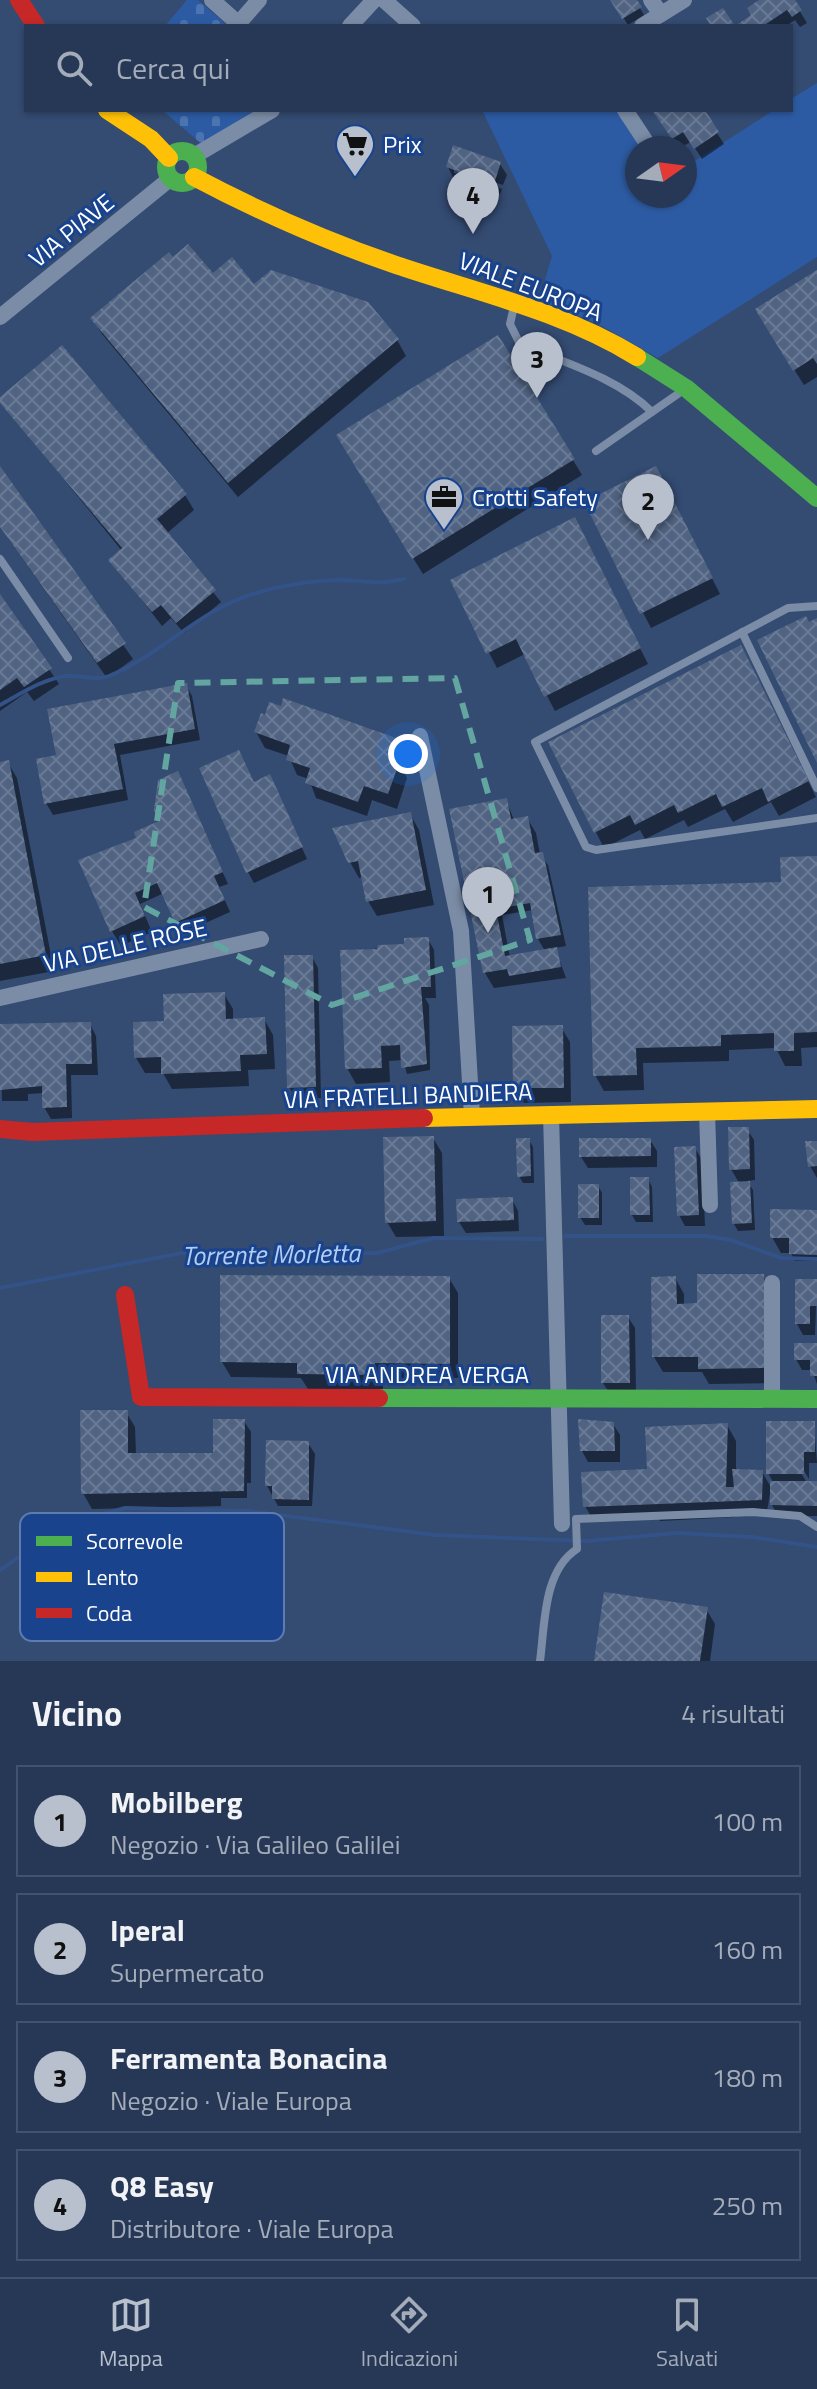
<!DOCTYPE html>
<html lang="it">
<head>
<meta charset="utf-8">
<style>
  :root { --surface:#273856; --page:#334360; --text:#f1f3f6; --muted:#a4acb9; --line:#43526c; --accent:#b8c0ce }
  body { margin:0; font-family:"Titillium Web",sans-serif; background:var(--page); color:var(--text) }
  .compass { position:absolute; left:625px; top:136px; width:72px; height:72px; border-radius:50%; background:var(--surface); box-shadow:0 2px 6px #0004; rotate:76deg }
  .you { position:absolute; left:408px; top:754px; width:28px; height:28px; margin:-20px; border:6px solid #fff; border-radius:50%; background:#1a73e8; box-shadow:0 0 0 12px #1a73e833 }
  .badge { display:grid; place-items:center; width:52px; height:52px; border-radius:50%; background:var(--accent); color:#111; font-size:26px; font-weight:700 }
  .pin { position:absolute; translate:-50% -66px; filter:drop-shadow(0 2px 4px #0008) }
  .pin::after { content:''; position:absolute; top:42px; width:28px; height:24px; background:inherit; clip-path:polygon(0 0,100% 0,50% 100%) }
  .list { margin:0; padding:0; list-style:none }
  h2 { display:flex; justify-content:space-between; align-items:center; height:104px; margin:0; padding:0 32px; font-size:34px }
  h2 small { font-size:26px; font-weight:400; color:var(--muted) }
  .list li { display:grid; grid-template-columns:52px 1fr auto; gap:24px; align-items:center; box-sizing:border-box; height:112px; margin:0 16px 16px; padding:0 16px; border:2px solid var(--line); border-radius:0px }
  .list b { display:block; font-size:30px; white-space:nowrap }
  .list p { margin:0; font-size:26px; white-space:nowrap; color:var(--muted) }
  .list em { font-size:26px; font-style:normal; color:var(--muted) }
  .icon { flex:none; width:44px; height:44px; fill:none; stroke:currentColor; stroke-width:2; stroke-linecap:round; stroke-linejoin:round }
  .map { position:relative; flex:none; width:817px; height:1661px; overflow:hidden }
  .search { position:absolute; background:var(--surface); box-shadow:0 2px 6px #0004; left:24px; right:24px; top:24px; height:88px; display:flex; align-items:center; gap:20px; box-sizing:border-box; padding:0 28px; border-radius:0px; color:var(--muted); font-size:30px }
  .sheet { height:616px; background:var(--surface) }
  nav { display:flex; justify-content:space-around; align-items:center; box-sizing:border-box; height:112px; border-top:2px solid var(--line); background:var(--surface); font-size:22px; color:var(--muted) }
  nav a { display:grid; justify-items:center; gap:4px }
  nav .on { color:var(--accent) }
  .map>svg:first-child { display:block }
  .cemetery { fill:url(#cemetery-stones) }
  .green { fill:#2d5ba3 }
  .shadow { fill:#0007; fill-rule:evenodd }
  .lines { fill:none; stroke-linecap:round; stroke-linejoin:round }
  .stream { stroke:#335287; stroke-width:4 }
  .building { fill:url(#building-cross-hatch) }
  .lane { stroke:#7b8ca6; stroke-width:8 }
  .street { stroke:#7b8ca6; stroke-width:16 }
  .fast { stroke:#4caf50; stroke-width:18 }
  .slow { stroke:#ffc107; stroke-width:18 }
  .jam { stroke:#c62828; stroke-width:18 }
  .marked { fill:none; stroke:#63a6a1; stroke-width:6; stroke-dasharray:16 10; stroke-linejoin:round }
  .labels { text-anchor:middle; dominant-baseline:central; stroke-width:6; stroke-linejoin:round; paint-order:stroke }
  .poi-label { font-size:24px; fill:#fff; stroke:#19448d; text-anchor:start }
  .street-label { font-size:24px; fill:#fff; stroke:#19448d }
  .water-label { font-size:26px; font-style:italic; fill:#b1ccf5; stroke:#19448d }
  .key { fill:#19448d; stroke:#5e7caf; stroke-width:2 }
  .key-label { font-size:22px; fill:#fff }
</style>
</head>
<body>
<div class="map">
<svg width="817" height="1661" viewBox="0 0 817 1661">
  <defs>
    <pattern id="cemetery-stones" width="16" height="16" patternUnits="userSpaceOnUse" patternTransform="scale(2)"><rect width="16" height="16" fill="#2d5ba3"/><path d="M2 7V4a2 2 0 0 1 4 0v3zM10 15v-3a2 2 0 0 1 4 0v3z" fill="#4c74b1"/></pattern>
    <pattern id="building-cross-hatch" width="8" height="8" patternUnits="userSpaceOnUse" patternTransform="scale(2)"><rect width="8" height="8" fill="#506382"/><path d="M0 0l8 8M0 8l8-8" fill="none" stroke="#6a7a95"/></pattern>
  </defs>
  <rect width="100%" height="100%" fill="#344b72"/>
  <g class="cemetery">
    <path d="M187 0H198L228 26H165Z"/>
    <path d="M162 110H260L204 146Z"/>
  </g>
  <path class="green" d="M817 83V257L658 358 600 325 539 300 552 256 482 110H632L658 148H637V196H685V167L774 110H791V99Z"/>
  <g class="shadow">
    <path d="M612 0H635L644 15 628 25Z"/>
    <path d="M762 0H793L807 23 800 27 795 20 786 26H737L753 15Z"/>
    <path d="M653 110H702L724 144 702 159 691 142 679 148Z"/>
    <path d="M500 164 507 175 503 185 454 168V173L502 189 500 194 454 179 448 167Z"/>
    <path d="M173 260 397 340 406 356 238 497 102 334 93 319Z"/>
    <path d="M817 273V377L804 385 766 325Z"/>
    <path d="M0 400 185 495 194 510 166 534 221 602 184 633 171 618 162 626 111 560 122 551Z"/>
    <path d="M347 451 573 460 582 475 423 574Z"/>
    <path d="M0 469 133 659 107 678 0 527Z"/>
    <path d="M664 484 720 594 651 628 587 503Z"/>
    <path d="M583 535 648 664 555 711 525 654 497 668 452 581Z"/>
    <path d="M0 597 59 684 34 701 27 692 0 711Z"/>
    <path d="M749 663 816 797 779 816 771 802 733 822 725 809 688 827 684 820 645 839 640 830 604 848 551 743Z"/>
    <path d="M186 685 192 696 200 740 120 755 128 800 53 815 46 803 58 757Z"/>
    <path d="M256 732 395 739 404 755 400 765 407 778 397 809 372 800 367 816 316 798 309 779 297 775 289 756 265 748Z"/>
    <path d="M8 763 17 778 54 971 0 981V764Z"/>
    <path d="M254 784 275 788 307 859 254 883 248 872Z"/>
    <path d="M183 785 228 884 219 887 230 912 183 933 164 893 140 904 152 932 121 946 112 931 138 839 162 822Z"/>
    <path d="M506 800 514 820 527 818 536 833 540 854 548 865 566 946 555 948 566 978 494 988 485 973ZM533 910 538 939 545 951 510 958 502 915Z"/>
    <path d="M410 814 419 830 434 905 377 916 368 901 363 877 359 878 350 862Z"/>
    <path d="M817 858V1047L801 1048 802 1066H785L776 1048 729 1050V1061L643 1063 644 1090 604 1091 595 1075 783 884Z"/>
    <path d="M428 939 434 950 436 998H425L429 1005 430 1070 407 1074 403 1060 389 1061 390 1082 356 1084 347 1068 342 952 403 946Z"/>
    <path d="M312 957 318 968 321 1098 296 1099 289 1087Z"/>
    <path d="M224 994 233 1009V1021L264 1019 273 1035 275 1069 248 1070 249 1086 172 1089 163 1073H145L136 1058 166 1023Z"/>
    <path d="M90 1024 96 1036 98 1075H71L72 1118 51 1119 44 1107V1093L28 1094V1101H2L0 1026Z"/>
    <path d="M561 1027 570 1042 571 1102 524 1103 515 1088Z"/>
    <path d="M747 1129 754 1140 755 1180 747 1181 753 1190 755 1230 738 1231 734 1224 738 1181 731 1169Z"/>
    <path d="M433 1138 442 1153 444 1236 396 1237 387 1222Z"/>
    <path d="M529 1140 533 1147 534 1183H523L519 1176Z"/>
    <path d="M650 1140 657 1151V1167L588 1168 581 1157Z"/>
    <path d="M817 1143V1178L810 1166Z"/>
    <path d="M695 1148 702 1160 705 1226H685L679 1215Z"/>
    <path d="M648 1179 652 1187 653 1222H636L632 1215Z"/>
    <path d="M598 1186 602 1193V1225H585L580 1217Z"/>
    <path d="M512 1199 518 1211 519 1231 466 1233 459 1222Z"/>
    <path d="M817 1212V1261H795L791 1253H781L772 1237Z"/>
    <path d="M763 1276 771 1291 772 1383 709 1384 702 1372H663L654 1357 675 1278 684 1294V1306L699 1305Z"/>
    <path d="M449 1278 458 1293V1378H383V1390L308 1389 301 1378 231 1377 222 1362Z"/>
    <path d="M817 1281 815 1335H803L797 1324Z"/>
    <path d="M628 1317 635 1328 636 1394H610L603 1383Z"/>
    <path d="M817 1343V1384L812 1370H802L796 1359Z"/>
    <path d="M126 1412 135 1427 136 1455H212L244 1421 251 1432V1483H247V1498H221V1506L92 1509 83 1493Z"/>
    <path d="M814 1423 817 1463H809V1479L800 1464 797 1466 807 1483H817V1516H778L772 1505V1480L768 1473Z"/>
    <path d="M613 1424 620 1435V1462H588L582 1451Z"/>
    <path d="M727 1425 736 1441V1471L762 1472 771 1487 767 1511 735 1513V1517L660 1521 656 1515 592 1518 585 1506Z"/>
    <path d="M308 1443 315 1454 312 1506H278L267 1486Z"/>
    <path d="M706 1609 715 1624 710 1661H596Z"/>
  </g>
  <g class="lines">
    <g class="stream">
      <path d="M0 705C22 693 42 679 67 676 81 675 97 681 109 676 161 655 199 610 253 594 282 585 313 580 344 580 369 581 377 585 404 579"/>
      <path d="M565 1236H706L731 1240 781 1258 817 1259"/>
      <path d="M0 1288 182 1253H377L434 1238 542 1239"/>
      <path d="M0 1570 66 1525 125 1508 249 1511 435 1535 587 1541 677 1533 753 1537 817 1547"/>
    </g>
  </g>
  <g class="building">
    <path d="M610 0H637L642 7 622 19Z"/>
    <path d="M759 0H795L802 10 792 17 787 10 763 26H711L706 18 723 8 735 26 751 15 747 8Z"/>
    <path d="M652 110H705L719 132 694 149 683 132 672 139Z"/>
    <path d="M453 145 501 162 494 184 446 167Z"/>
    <path d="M188 244 213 273 232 257 254 284 271 270 368 302 399 339 228 483 90 318 169 252 173 257Z"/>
    <path d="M817 270V364L813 358 793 371 755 309Z"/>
    <path d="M498 335 575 459 412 559 336 435Z"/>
    <path d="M62 345 187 494 157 519 216 590 176 623 161 605 152 612 108 560 122 548 0 403V397Z"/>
    <path d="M0 466 126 643 97 663 0 527Z"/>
    <path d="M656 466 713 578 640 614 584 502Z"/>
    <path d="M575 517 641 648 544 697 516 639 486 654 450 580Z"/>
    <path d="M0 594 52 668 24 687 17 678 0 690Z"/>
    <path d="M806 616 809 622 817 618V763L757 640Z"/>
    <path d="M741 645 809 781 768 802 762 788 722 807 716 794 678 813 674 805 635 825 630 815 594 833 548 742Z"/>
    <path d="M187 683 195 729 114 744 123 789 44 804 36 759 56 755 47 709Z"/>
    <path d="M283 698 396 738 390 757 400 760 388 794 364 786 358 802 305 783 310 768 286 760 290 745 254 732 261 713 265 715 269 702 281 706Z"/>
    <path d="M239 750 254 782 270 774 303 847 246 873 199 768Z"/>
    <path d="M9 760 46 955 0 964V762Z"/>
    <path d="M178 771 223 872 214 876 225 900 175 923 157 883 135 893 145 916 110 932 78 860 136 838 134 832 159 821 154 810 158 780Z"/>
    <path d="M507 798 511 819 528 816 535 853 543 852 561 935 536 939 530 903 496 909 505 956 557 947 561 967 509 976 507 969 483 973 449 809Z"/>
    <path d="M411 812 426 890 366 902 358 861 348 863 332 828Z"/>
    <path d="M817 856V1032L794 1033V1051H774V1033L721 1035V1046L636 1048 637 1075 593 1076 588 887 781 882 780 857Z"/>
    <path d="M429 937 431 987H421L427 1064 401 1068 400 1045 381 1046 382 1068 345 1069 340 950 377 949 378 945 404 944V938Z"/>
    <path d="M284 955H313L316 1087 287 1088Z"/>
    <path d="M225 992 226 1019 265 1017 267 1054 240 1055 241 1071 161 1074V1057L134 1058 133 1022 164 1021 163 994Z"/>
    <path d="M91 1022 92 1064H66L67 1107 42 1108V1086L0 1090V1024Z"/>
    <path d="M563 1025 564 1088H513L512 1026Z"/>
    <path d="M728 1127H749L750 1169 729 1170Z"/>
    <path d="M434 1136 436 1221 385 1223 383 1137Z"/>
    <path d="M516 1138H530L531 1176 517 1177Z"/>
    <path d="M579 1138H651V1156L579 1157Z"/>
    <path d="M805 1141H817V1166L808 1167Z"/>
    <path d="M696 1146 699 1215 677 1216 674 1147Z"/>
    <path d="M630 1177H649L650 1215H630Z"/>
    <path d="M750 1181 752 1223 732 1224 730 1182Z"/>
    <rect x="578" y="1184" width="21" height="34"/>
    <path d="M513 1197 514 1220 457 1222 456 1199Z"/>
    <path d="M770 1209 817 1210V1255L789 1254V1238H770Z"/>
    <path d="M697 1274H764L765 1368 698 1369V1357H652L651 1277 676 1276 677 1304 697 1303Z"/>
    <path d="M220 1275 450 1276V1364L375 1363V1375L297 1374V1363L220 1362Z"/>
    <path d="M795 1279H817V1306H810V1324H795Z"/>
    <path d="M601 1315H629L630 1383H601Z"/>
    <path d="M794 1343H817V1376H810V1360H794Z"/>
    <path d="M80 1410H128V1453H213V1419H245L244 1491 81 1494Z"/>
    <path d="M578 1419 614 1422 615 1451H580Z"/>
    <path d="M766 1421H815V1452H804V1474H766Z"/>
    <path d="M728 1423 726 1487H734L732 1469 763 1470 762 1500 583 1507 581 1472 647 1469 645 1427Z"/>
    <path d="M266 1440 309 1441V1500L272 1499V1486H265Z"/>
    <path d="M770 1481H817V1506L770 1505Z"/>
    <path d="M604 1592 708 1607 700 1661H594Z"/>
  </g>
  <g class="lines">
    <g class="lane">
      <path d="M515 302 510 324 520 344C563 362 618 378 652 412"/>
      <path d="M596 451 685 389"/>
      <path d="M0 559 68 658"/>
      <path d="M817 606 788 608 535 742 586 847 596 850 817 818"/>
      <path d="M742 632 817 788"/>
      <path d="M540 1661C545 1624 543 1571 577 1549L576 1519 753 1512 800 1516 817 1527"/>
    </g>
    <g class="street">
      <path d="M212 0 241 26"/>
      <path d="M384 0 413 26"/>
      <path d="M651 0 661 14"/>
      <path d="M238 24 259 0"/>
      <path d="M350 26 374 0"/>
      <path d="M642 26 684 0"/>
      <path d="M625 110 650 148"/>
      <path d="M194 156 272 110"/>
      <path d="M0 317 171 178"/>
      <path d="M420 736 461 931 472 1116"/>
      <path d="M0 998 261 939"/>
      <path d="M707 1111 710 1205"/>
      <path d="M551 1114 562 1524"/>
      <path d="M772 1283V1399"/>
    </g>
    <g class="fast">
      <circle cx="182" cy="167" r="16"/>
      <path d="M637 357 686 388 817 498"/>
      <path d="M379 1398 817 1399"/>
    </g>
    <g class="slow">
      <path d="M107 110 151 139 169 158"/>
      <path d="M194 177C260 212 326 241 396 265 479 293 562 311 637 357"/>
      <path d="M424 1118 817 1109"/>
    </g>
    <g class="jam">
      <path d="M19 0 36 26"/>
      <path d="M0 1129 33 1132 424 1118"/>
      <path d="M125 1295 141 1397 379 1398"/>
    </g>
  </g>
  <path class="marked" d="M455 678 530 940 332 1005 144 907 178 683Z"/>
  <defs>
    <g id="supermarket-pin" transform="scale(2)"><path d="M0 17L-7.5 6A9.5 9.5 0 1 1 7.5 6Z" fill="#b8c0ce" stroke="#19448d"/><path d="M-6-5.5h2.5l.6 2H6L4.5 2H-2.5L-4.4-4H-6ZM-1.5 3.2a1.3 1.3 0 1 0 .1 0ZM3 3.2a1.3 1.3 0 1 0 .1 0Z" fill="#111"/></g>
    <g id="office-pin" transform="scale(2)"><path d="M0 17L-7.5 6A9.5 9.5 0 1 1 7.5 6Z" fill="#b8c0ce" stroke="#19448d"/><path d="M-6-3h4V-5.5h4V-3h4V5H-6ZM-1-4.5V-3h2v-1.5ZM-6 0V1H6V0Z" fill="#111"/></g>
  </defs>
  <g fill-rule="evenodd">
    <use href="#supermarket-pin" x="355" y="144"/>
    <use href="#office-pin" x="444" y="497"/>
  </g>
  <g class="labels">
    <g class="poi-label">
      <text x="383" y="144">Prix</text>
      <text x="472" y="497">Crotti Safety</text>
    </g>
    <g class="street-label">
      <text transform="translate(71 230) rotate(-39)">VIA PIAVE</text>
      <text transform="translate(531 286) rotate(21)">VIALE EUROPA</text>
      <text transform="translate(125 945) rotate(-13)">VIA DELLE ROSE</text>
      <text transform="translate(408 1095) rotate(-2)">VIA FRATELLI BANDIERA</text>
      <text x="427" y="1374">VIA ANDREA VERGA</text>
    </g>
    <g class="water-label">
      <text transform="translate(271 1254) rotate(-1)">Torrente Morletta</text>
    </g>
  </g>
  <rect x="20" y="1513" width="264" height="128" rx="12" class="key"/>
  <rect x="36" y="1536" width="36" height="10" fill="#4caf50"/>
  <rect x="36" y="1572" width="36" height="10" fill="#ffc107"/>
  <rect x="36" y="1608" width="36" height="10" fill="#c62828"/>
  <g class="key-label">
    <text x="86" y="1549">Scorrevole</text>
    <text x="86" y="1585">Lento</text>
    <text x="86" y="1621">Coda</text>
  </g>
</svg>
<svg class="compass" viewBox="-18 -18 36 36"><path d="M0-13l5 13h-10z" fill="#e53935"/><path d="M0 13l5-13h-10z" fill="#a4acb9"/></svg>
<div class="you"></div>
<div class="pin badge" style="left:488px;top:933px">1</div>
<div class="pin badge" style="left:648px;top:540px">2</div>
<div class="pin badge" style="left:537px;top:398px">3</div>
<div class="pin badge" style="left:473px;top:234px">4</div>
<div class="search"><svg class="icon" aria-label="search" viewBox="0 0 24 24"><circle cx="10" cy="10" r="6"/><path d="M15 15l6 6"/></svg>Cerca qui</div>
</div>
<section class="sheet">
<h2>Vicino<small>4 risultati</small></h2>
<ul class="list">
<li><span class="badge">1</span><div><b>Mobilberg</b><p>Negozio · Via Galileo Galilei</p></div><em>100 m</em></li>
<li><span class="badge">2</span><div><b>Iperal</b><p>Supermercato</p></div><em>160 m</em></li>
<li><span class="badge">3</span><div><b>Ferramenta Bonacina</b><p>Negozio · Viale Europa</p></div><em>180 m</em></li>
<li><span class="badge">4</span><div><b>Q8 Easy</b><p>Distributore · Viale Europa</p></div><em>250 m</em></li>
</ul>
</section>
<nav>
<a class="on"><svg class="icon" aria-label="map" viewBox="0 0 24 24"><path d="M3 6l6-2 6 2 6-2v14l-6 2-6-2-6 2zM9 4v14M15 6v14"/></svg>Mappa</a>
<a><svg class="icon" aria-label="directions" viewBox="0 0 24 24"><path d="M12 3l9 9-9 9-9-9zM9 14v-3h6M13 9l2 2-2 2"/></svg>Indicazioni</a>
<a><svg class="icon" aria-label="saved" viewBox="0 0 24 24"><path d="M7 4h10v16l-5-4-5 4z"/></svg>Salvati</a>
</nav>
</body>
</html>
